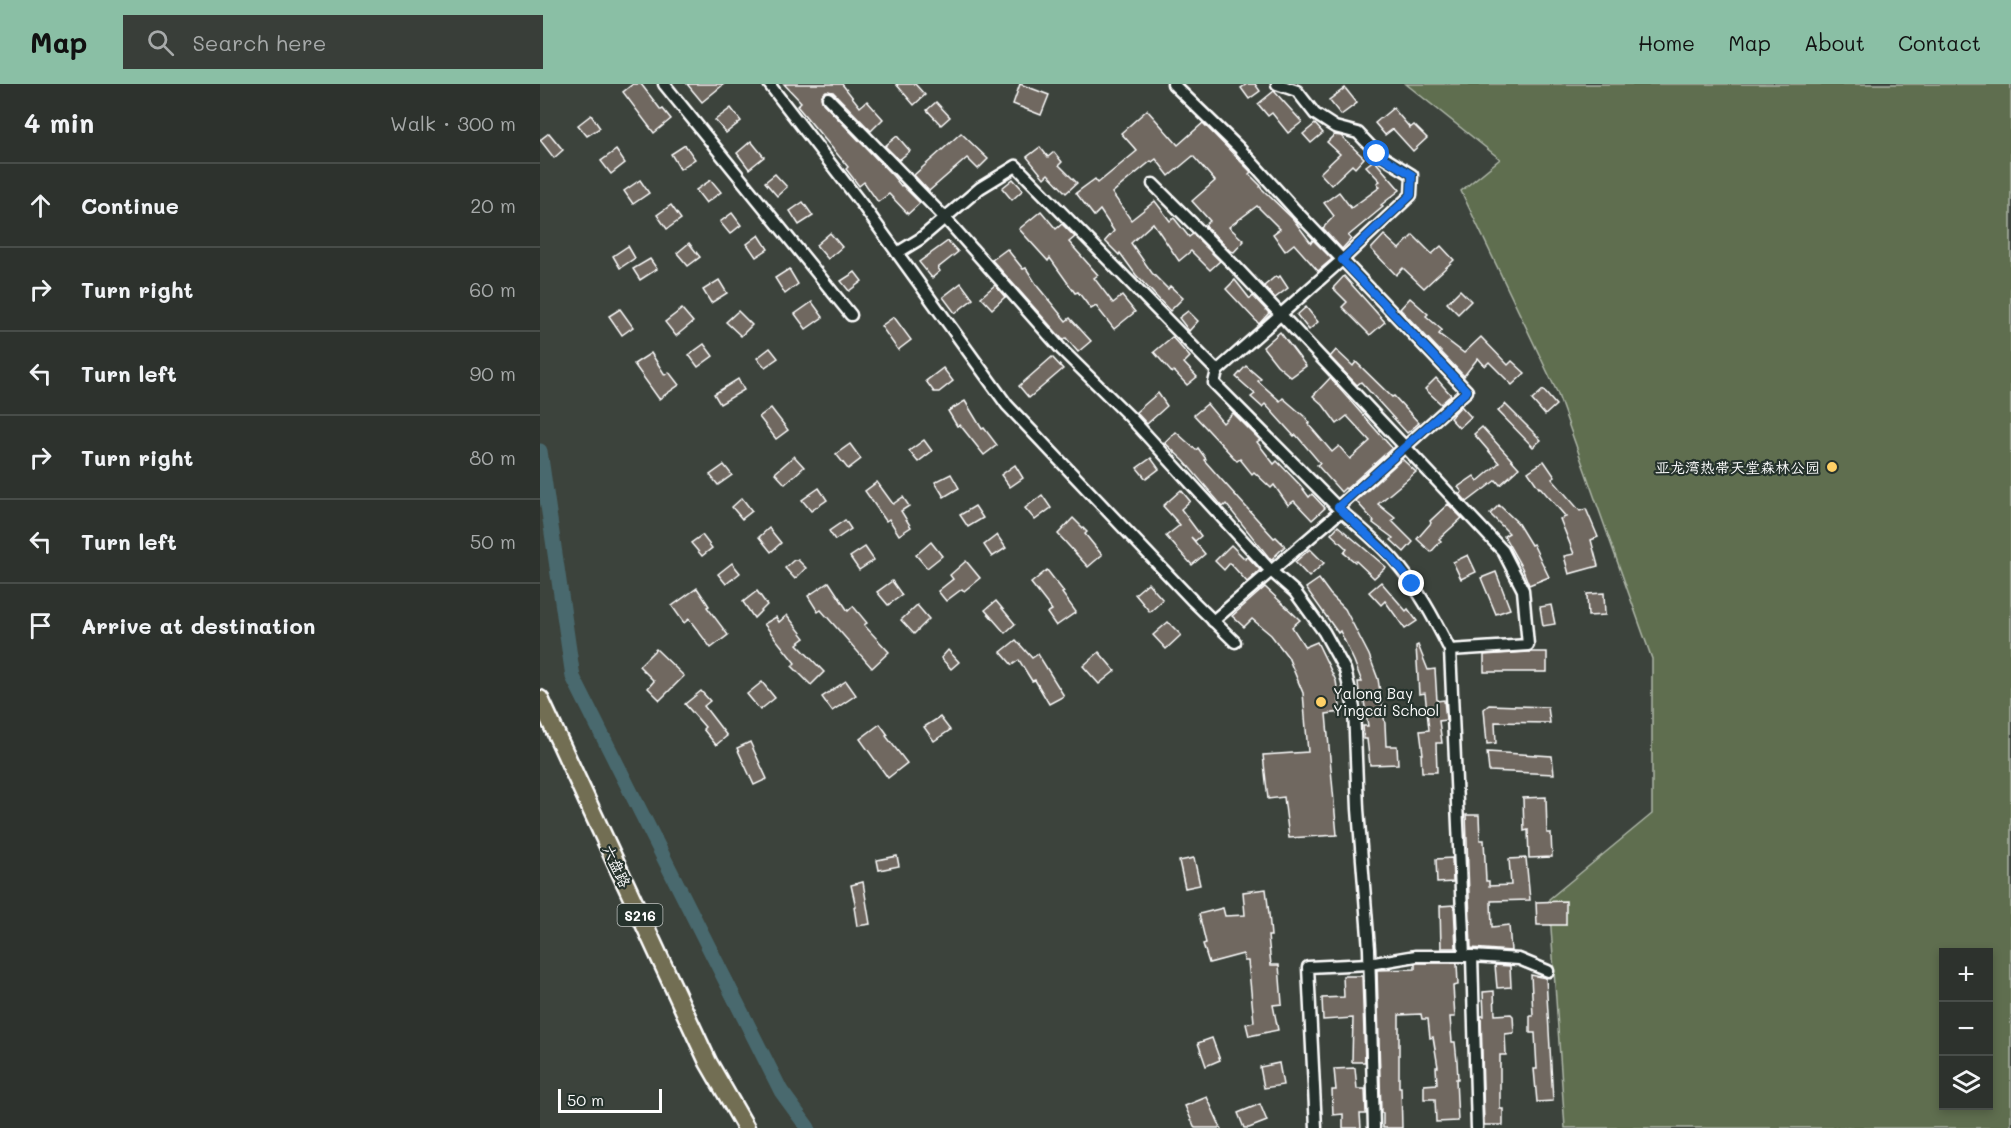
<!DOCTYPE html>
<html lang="en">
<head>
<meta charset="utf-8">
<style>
  :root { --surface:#2d322d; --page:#393e39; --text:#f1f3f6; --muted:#a7aaaa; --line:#484d49; --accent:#8abfa5 }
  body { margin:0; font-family:Mali,"LXGW WenKai TC",sans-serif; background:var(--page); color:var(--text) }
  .controls { position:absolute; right:18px; bottom:18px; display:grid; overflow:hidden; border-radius:0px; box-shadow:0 3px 9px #0003 }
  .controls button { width:54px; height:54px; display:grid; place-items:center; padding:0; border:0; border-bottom:2px solid var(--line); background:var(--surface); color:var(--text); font:30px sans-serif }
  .scale { position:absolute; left:18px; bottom:15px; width:104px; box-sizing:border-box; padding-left:6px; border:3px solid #fff; border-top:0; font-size:16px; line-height:21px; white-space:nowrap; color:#fff; -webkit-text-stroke:4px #26332d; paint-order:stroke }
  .stop { position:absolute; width:18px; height:18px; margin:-14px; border:4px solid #1a73e8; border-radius:50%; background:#fff }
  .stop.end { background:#1a73e8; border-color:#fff; box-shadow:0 2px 6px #0008 }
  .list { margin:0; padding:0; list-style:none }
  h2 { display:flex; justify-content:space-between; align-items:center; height:78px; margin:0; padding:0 24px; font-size:26px }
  h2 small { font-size:20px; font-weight:400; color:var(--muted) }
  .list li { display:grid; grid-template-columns:39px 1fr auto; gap:18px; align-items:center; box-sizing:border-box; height:84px; padding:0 24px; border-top:2px solid var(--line) }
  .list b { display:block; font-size:22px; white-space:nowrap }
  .list em { font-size:20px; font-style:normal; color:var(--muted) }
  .icon { flex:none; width:33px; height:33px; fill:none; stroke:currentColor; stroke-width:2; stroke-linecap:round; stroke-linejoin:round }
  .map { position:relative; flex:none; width:1471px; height:1044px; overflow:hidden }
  header { display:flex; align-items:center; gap:36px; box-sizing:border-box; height:84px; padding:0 30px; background:var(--accent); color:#111 }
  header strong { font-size:28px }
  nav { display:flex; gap:33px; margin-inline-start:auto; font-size:21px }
  .search { width:420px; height:54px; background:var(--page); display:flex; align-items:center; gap:15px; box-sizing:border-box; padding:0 21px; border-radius:0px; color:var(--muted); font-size:22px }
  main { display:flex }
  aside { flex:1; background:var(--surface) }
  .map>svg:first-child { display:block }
  .green { fill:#5e6e50; stroke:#aeb6a8; stroke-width:1.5; fill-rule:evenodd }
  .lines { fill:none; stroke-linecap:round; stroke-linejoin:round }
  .canal { stroke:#48696e; stroke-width:15 }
  .building { fill:#706860; stroke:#fff; stroke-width:1.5 }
  .street-casing { stroke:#fff; stroke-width:15 }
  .primary-casing { stroke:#fff; stroke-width:21 }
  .street { stroke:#26332d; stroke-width:10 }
  .primary { stroke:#726e52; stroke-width:16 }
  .route { stroke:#1a73e8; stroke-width:8 }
  .poi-dot { fill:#ffd166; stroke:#26332d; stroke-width:2 }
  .labels { text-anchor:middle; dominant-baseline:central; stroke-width:4.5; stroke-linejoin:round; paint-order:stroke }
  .shield { fill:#26332d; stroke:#bec2c0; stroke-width:1.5 }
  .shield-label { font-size:14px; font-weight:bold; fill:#fff }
  .poi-label { font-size:15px; fill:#fff; stroke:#26332d; text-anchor:end }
  .street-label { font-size:15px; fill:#fff; stroke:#26332d }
</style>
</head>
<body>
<header>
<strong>Map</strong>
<div class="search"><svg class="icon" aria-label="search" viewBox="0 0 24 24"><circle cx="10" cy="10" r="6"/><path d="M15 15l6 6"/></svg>Search here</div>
<nav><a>Home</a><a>Map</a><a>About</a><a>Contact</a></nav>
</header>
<main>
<aside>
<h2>4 min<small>Walk · 300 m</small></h2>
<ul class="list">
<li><svg class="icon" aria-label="ahead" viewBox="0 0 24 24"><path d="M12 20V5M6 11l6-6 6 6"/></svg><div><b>Continue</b></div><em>20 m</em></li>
<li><svg class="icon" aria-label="right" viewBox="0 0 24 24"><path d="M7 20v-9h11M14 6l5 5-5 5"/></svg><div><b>Turn right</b></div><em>60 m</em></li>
<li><svg class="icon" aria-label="left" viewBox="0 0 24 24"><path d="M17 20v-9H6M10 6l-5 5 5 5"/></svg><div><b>Turn left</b></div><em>90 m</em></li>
<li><svg class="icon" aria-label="right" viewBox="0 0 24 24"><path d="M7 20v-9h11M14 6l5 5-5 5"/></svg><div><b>Turn right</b></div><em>80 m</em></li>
<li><svg class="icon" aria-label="left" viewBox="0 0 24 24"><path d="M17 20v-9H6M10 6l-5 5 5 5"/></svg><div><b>Turn left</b></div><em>50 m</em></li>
<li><svg class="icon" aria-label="arrive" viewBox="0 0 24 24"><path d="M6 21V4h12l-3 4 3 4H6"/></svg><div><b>Arrive at destination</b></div></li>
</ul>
</aside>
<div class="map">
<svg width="1471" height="1044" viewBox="0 0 1471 1044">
  <rect width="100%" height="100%" fill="#3c433c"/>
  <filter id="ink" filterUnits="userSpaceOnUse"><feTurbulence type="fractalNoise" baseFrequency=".0167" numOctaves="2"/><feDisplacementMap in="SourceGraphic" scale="12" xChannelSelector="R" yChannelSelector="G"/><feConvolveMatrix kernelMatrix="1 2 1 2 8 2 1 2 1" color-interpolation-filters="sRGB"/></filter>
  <g filter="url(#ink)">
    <path class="green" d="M866 0H1471V1044H1025L1009 815 1112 730V575L1017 308 921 107 960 75ZM1404 868H1448V1022H1404Z"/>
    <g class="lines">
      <path class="canal" d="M0 367 33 593 241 1007 268 1044"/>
    </g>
    <g class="building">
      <path d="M93 0H101L121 26 123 25 131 35 114 49 83 8Z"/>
      <path d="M147 0H184L162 18Z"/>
      <path d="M244 0H302L320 23 327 17 343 35 331 47 293 8 286 7 281 13 283 19 353 92 361 102 362 101 380 119 368 130 349 110 338 118 324 98 319 102 306 85 308 83 257 22 261 18Z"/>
      <path d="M356 0H375L385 11 374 21Z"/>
      <path d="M480 0 509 11 501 31 473 20Z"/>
      <path d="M707 0H715L720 7 709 15 701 4Z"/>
      <path d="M805 4 817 19 801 31 789 16Z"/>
      <path d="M734 7 762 38 748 49 732 29 728 32 718 20Z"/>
      <path d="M396 18 410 33 401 41 387 26Z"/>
      <path d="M191 24 201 37 186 49 175 36Z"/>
      <path d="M853 24 870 44 874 41 887 54 873 67 853 45 845 51 835 39Z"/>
      <path d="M607 26 638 61 663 39 711 88 709 90 721 102 720 103 753 135 771 159 773 156 792 175 778 187 754 160 745 167 733 150 740 145 717 122 689 143 704 157 694 168 690 167 665 141 670 137 652 117 675 97 653 72 629 92 616 75 612 78 611 77 572 109 591 136 615 117 630 137 634 134 649 153 653 150 680 177 670 186 651 167 639 177 613 139 591 159 612 189 628 205 630 202 643 214 630 227 596 191 580 169 579 171 565 157 574 147 560 126 554 132 536 109 555 95 558 99 597 67 581 49Z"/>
      <path d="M51 31 60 44 47 52 38 41Z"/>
      <path d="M775 40 783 49 771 59 763 50Z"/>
      <path d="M9 49 23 66 14 74 0 56Z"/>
      <path d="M421 49 448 75 438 85 427 74 389 107 374 91Z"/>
      <path d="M794 51 801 52 824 74 815 84 812 81 791 101 780 89 800 70 787 58Z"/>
      <path d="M357 52 370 67 359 76 345 62Z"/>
      <path d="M211 57 224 73 209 85 197 69Z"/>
      <path d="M145 61 155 75 140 85 131 70Z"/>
      <path d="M500 63 508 73 514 68 522 78 519 81 537 99 526 109 508 90 504 94 487 73Z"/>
      <path d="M76 66 85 79 71 90 61 77Z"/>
      <path d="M834 76 860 106 841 121 843 123 808 152 811 155 802 165 783 144 794 132 784 119 799 108 811 124 840 103 837 99 840 97 826 82Z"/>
      <path d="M235 90 247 103 237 112 225 98Z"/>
      <path d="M473 95 483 106 472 116 462 104Z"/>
      <path d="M100 96 109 109 93 120 84 107Z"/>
      <path d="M171 96 181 108 166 119 156 106Z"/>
      <path d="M263 118 273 132 259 141 250 127Z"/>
      <path d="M131 121 141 135 127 145 117 131Z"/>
      <path d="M501 127 516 145 522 140 535 153 529 158 558 191 554 194 573 219 582 212 595 228 574 245 556 222 551 225 538 208 535 209 510 174 508 177 479 145Z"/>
      <path d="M192 129 201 141 190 150 180 138Z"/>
      <path d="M290 149 302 163 288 175 276 161Z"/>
      <path d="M219 151 228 165 216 173 207 160Z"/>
      <path d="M844 151 859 165 873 151 892 170 901 162 914 176 884 204 863 184 856 191 831 165Z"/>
      <path d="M408 157 418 168 398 184 400 187 392 194 379 178Z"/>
      <path d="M149 159 160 173 148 182 137 169Z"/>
      <path d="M88 162 95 174 80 184 73 172Z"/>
      <path d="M467 165 483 185 486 184 498 203 526 237 530 234 551 257 538 268 526 254 523 256 452 176Z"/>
      <path d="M110 175 117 185 100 196 93 185Z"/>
      <path d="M249 185 258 200 245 210 235 194Z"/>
      <path d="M315 188 322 197 309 207 301 197Z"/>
      <path d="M736 192 738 194 740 192 748 204 735 214 724 202Z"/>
      <path d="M804 192 845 238 830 251 802 223 807 218 793 204Z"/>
      <path d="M179 196 187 209 171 219 163 206Z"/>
      <path d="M695 196 710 215 713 212 729 229 719 240 686 205Z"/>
      <path d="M421 199 433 215 415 229 403 213Z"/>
      <path d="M455 201 465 213 452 225 441 213Z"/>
      <path d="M920 206 931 217 918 230 907 219Z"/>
      <path d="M870 214 888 230 886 232 902 246 899 250 924 269 941 253 968 281 972 277 985 289 972 301 949 278 945 282 938 274 924 292 860 225Z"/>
      <path d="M272 218 283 233 266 245 255 230Z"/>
      <path d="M766 223 778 238 769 246 757 231Z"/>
      <path d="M80 225 93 243 82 251 69 232Z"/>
      <path d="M142 225 153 238 136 252 125 238Z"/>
      <path d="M198 227 212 241 201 252 186 238Z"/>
      <path d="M648 227 658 237 649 247 639 234Z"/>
      <path d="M354 233 371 256 358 266 341 242Z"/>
      <path d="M740 248 766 282 751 293 737 281 723 263Z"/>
      <path d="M632 253 650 273 644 279 657 293 647 301 634 287 632 289 614 268Z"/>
      <path d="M164 260 173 272 158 283 149 271Z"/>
      <path d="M230 264 238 274 225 283 217 274Z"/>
      <path d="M796 266 813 282 816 278 852 313 854 312 879 339 867 349 821 298 817 301 790 273Z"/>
      <path d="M111 269 125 291 129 288 139 301 119 315 94 280Z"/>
      <path d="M512 273 523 285 489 314 479 302Z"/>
      <path d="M706 282 721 295 718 297 740 317 743 314 765 333 770 339 768 340 792 368 799 362 810 375 830 357 807 332 797 340 783 321 773 312 790 294 852 364 806 405 805 404 801 408 777 381 780 379 756 351 754 352 725 320 722 323 711 313 715 310 696 293Z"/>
      <path d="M403 284 413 297 399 308H394L386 297Z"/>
      <path d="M896 294 911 311 901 320 885 305Z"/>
      <path d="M198 295 204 306 180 320 174 310Z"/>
      <path d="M1003 306 1016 321 1005 331 992 316Z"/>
      <path d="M618 309 627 322 607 340 596 328Z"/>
      <path d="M425 317 442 345 444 344 457 361 444 371 420 341 417 342 408 327Z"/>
      <path d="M667 320 683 339 693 329 720 356 717 358 734 380 737 377 760 401 769 413 772 410 785 424 772 436 754 417 748 421 734 401 731 404 714 388 712 390 700 375 697 377 654 331Z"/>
      <path d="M965 320 1001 356 993 363 958 327Z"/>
      <path d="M921 322 931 333 919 344 910 334Z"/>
      <path d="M231 324 248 346 236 355 219 333Z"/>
      <path d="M942 343 979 384 960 401 956 396 927 418 920 410 922 408 918 403 934 392 938 397 959 379 934 350Z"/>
      <path d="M636 348 656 366 658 364 666 375 664 376 680 394 734 454 736 453 745 462 731 476 686 420 683 423 644 377 625 359Z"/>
      <path d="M384 356 392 367 378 378 369 367Z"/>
      <path d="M310 360 321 375 308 385 296 370Z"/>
      <path d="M254 372 264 383 245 400 235 389Z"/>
      <path d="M611 374 619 385 606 395 597 384Z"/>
      <path d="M862 375 876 388 838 420 855 434 852 437 873 458 864 468 851 456 853 454 833 439 834 437 816 417Z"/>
      <path d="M1004 377 1015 393 1012 395 1040 427 1046 425 1058 453 1051 456 1058 482 1029 490 1024 472 1034 470 1020 435 1026 433 1000 403 999 404 988 388Z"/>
      <path d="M184 381 192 391 178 401 170 391Z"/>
      <path d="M475 381 483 394 470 403 461 391Z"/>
      <path d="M411 390 419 404 404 413 395 398Z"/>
      <path d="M337 398 353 420 363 413 369 422 361 427 371 443 359 451 349 435 346 437 325 407Z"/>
      <path d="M279 404 287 416 271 427 262 416Z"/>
      <path d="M641 406 650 417 641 425 661 452 655 457 651 453 665 470 652 481 626 452 640 441 623 422Z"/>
      <path d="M502 411 511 424 495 436 485 424Z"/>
      <path d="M202 414 212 427 202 435 192 423Z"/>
      <path d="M908 420 922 434 899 455 901 457 891 468 877 455 891 439 890 437Z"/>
      <path d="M959 421 977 438 991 461 993 460 1009 493 989 501 982 484 964 452 969 449 950 430Z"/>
      <path d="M435 422 443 434 428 443 420 431Z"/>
      <path d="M533 434 547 448 545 450 562 471 548 483 518 450Z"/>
      <path d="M305 436 311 445 295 456 289 447Z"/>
      <path d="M798 442 846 483 834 494 816 477 815 478 804 469 807 465 791 450Z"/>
      <path d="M229 444 241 459 231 468 219 453Z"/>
      <path d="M162 451 172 464 162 472 151 459Z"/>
      <path d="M457 451 466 464 452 473 444 461Z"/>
      <path d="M391 458 402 472 387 484 376 471Z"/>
      <path d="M691 461 705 475 707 472 720 486 707 498 690 479 684 486 675 477Z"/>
      <path d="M325 463 334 476 319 486 310 473Z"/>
      <path d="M770 465 784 479 769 493 755 478Z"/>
      <path d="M928 471 936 488 921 495 913 478Z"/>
      <path d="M254 476H258L266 484 255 495 245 484Z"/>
      <path d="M426 477 440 494 424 507 422 505 406 517 398 507 413 495 410 491Z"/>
      <path d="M192 479 200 489 186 500 178 490Z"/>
      <path d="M507 486 524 508 522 509 536 528 516 542 507 529 512 526 491 499Z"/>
      <path d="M956 488 970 525 956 530 941 494Z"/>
      <path d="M779 495 790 510 805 525 829 571 838 595 845 640 846 662H857L858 680 830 681 827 655H824L823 642H828L824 617 820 618 818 598H822L814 577 800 547 798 549 766 504Z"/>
      <path d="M352 497 362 511 348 521 337 508Z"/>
      <path d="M289 498 308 527 313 522 327 539 324 541 349 568 332 584 281 526 278 528 268 512Z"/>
      <path d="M841 498 866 527 868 525 877 537 865 545 845 517 841 521 829 508Z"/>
      <path d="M608 499 623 516 610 528 595 510Z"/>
      <path d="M725 503 760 536 752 543 765 563 777 558 796 597 801 628 786 630 797 751 749 754 744 713 728 715 723 671 768 668 763 609 748 573 731 551 712 535 704 543 692 532Z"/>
      <path d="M157 504 169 522 167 523 188 551 171 564 149 535 144 539 132 522Z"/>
      <path d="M217 507 227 521 214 534 203 518Z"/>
      <path d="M1064 509 1065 531 1048 532 1047 510Z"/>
      <path d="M456 517 475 540 465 549 445 526Z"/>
      <path d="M377 521 389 535 374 550 361 536Z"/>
      <path d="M1011 521 1015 540 1003 542 1000 523Z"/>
      <path d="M247 531 265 554 257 560 284 588 271 601 252 582 255 579 224 540 236 533 239 538Z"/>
      <path d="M628 538 641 551 626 565 613 551Z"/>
      <path d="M476 556 492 574 498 570 524 612 509 620 495 596 492 597 479 576 472 581 461 568Z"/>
      <path d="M878 561 888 586 895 585 897 617 904 616 906 636 899 637 902 659H896L897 688H882L881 670H883L880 647 889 646 885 609 879 610 876 562Z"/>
      <path d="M116 565 144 592 120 616 108 604 114 597 99 582Z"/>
      <path d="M408 566 419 578 411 585 401 574Z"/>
      <path d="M559 568 575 587 559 600 543 582Z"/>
      <path d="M989 568H1007V588H944V571Z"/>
      <path d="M306 597 316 611 292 627 282 613Z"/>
      <path d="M222 598 235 614 220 626 207 610Z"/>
      <path d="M161 607 170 617 164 622 187 652 176 661 163 645 165 643 145 620Z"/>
      <path d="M949 621 1008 623 1010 639 955 638 956 659 947 660 944 625Z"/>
      <path d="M400 633 410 646 394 657 384 643Z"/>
      <path d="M340 640 348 651 346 652 367 679 348 694 320 655Z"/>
      <path d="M210 658 227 695 214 701 197 664Z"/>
      <path d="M947 668 1012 672 1014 690 949 687Z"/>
      <path d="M1006 713 1007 749H1011L1012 773 989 774 988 746 984 747 983 714Z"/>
      <path d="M926 731H939L940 756H944L946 797H949V802L971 801 969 775 986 774 990 816 951 817 952 843 969 841 971 867 931 864Z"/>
      <path d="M357 772 359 782 339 786 337 776Z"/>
      <path d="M654 774 660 801 645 804 639 777Z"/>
      <path d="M912 774 913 798 897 799 896 775Z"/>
      <path d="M323 798 330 840 317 842 314 823H316L311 801Z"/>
      <path d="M726 805 729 830 731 852H728L731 881H739L742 920 733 921 738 946 709 952 706 940 714 938 708 877H704L703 870 669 879 663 860 666 859 659 830 683 824 685 832 705 831 703 808Z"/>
      <path d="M1026 817V841H997L996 818Z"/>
      <path d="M914 821 916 864H901L900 822Z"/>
      <path d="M877 879H917L918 901 913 902 915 933H910L912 958H915L917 977 918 995H916L918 1037 896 1038 895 1015H884V1001L897 1000 896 983H898L893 953 890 954 888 935H882L881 930 859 931V1003H861L862 1044H843V1029H841L837 886 875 885V880Z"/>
      <path d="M955 881 970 882 971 903 957 904Z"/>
      <path d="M991 891 1006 894 1013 1017 997 1018 994 985H997L995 949H990V932H993Z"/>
      <path d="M803 892H822L825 978H812L813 934 783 936 782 914 804 913Z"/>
      <path d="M954 907 955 931 971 930 973 932 974 949 965 950 966 971H960V1025H963V1041H944L941 932H944L943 908Z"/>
      <path d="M672 954 680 976 666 982 658 959Z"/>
      <path d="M739 979 743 1001 724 1004 720 983Z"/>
      <path d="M815 984 817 1005H825L826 1030H820L821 1044H803V1030L793 1031 792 1006H796L794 985Z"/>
      <path d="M667 1013 681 1044H655L645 1022Z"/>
      <path d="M720 1020 727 1037 709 1044H704L698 1029Z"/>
    </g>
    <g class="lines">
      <g class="street-casing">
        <g id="street">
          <path d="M124 0 311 231"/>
          <path d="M229 0 324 123 467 321 653 517 695 558"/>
          <path d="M633 0 699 64 756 127 927 307 798 423"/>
          <path d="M288 14 405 134 522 266 590 333 731 487 755 508 784 548 805 586 814 624 818 725 829 865 834 1044"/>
          <path d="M613 100 695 182 963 467 983 506 988 561 910 566"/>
          <path d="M357 169 380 155 440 104 476 82 677 287 674 299 801 427"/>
          <path d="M677 287 802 176 871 111 872 91 838 70 818 49 795 43 775 30 757 7 737 0"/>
          <path d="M673 537 801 427C818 442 837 457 853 475 877 502 894 534 910 566L924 872"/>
          <path d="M932 872 937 1044"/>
          <path d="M776 1044 768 883 829 880 876 872H932L979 875 1008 887"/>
        </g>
      </g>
      <g class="primary-casing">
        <path id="primary" d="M0 615 168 978 206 1044"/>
      </g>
      <use href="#street" class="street"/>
      <use href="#primary" class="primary"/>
    </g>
  </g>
  <g class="lines" filter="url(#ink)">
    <path class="route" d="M837 70 872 91 871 111 802 176 927 307 798 423 852 474 872 500"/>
  </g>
  <g class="poi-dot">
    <circle cx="1292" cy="383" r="6"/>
    <circle cx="781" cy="618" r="6"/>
  </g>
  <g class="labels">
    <rect class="shield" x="77.5" y="820" width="45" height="22" rx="4.5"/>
    <g class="shield-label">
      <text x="100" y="831">S216</text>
    </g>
    <g class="poi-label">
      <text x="1280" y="383">亚龙湾热带天堂森林公园</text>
      <text x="793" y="609" text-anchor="start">Yalong Bay<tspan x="793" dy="17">Yingcai School</tspan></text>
    </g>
    <g class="street-label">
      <text transform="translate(77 782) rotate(65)">六盘路</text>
    </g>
  </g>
</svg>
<div class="controls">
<button>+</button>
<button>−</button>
<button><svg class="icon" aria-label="layers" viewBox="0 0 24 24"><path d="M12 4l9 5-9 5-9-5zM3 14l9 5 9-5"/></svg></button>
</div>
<div class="scale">50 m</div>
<div class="stop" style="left:837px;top:70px"></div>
<div class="stop end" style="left:872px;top:500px"></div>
</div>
</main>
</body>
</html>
